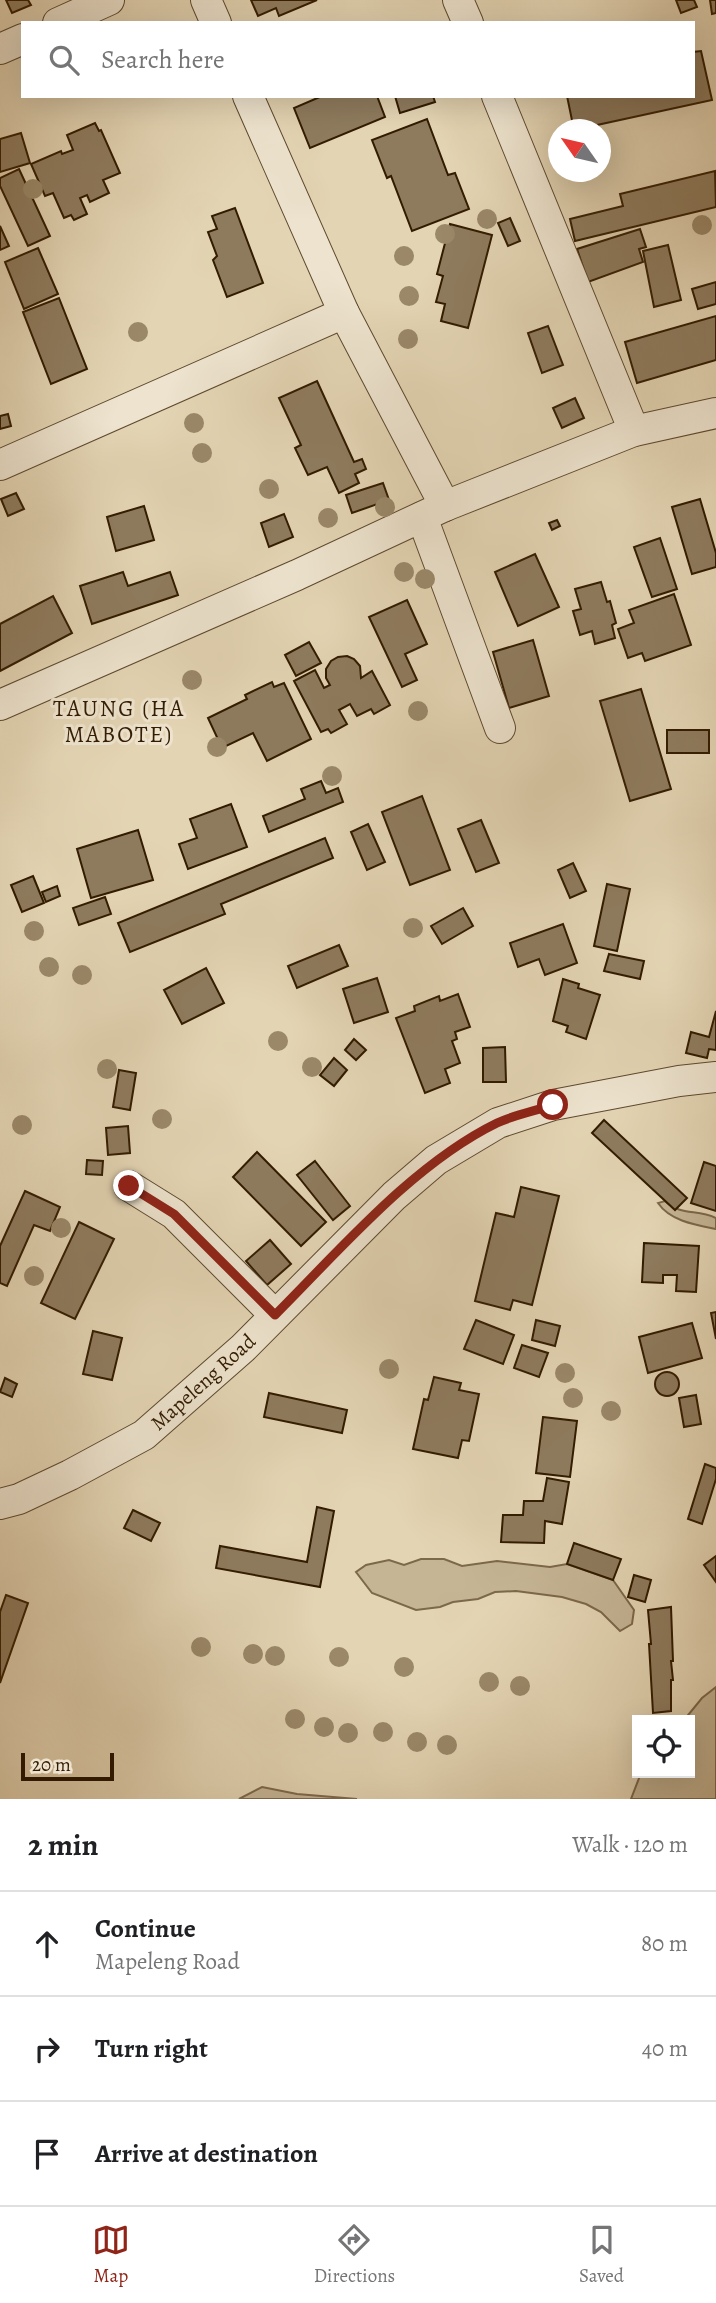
<!DOCTYPE html>
<html lang="en">
<head>
<meta charset="utf-8">
<style>
  :root { --surface:#fff; --page:#f2f2f2; --text:#202124; --muted:#757577; --line:#e0e0e0; --accent:#8f2418 }
  body { margin:0; font-family:Alegreya,serif; background:var(--page); color:var(--text) }
  .controls { position:absolute; right:21px; bottom:21px; display:grid; overflow:hidden; border-radius:0px; box-shadow:0 7px 28px #0002 }
  .controls button { width:63px; height:63px; display:grid; place-items:center; padding:0; border:0; border-bottom:2px solid var(--line); background:var(--surface); color:var(--text); font:35px sans-serif }
  .compass { position:absolute; left:548px; top:119px; width:63px; height:63px; border-radius:50%; background:var(--surface); box-shadow:0 7px 28px #0002; rotate:304deg }
  .scale { position:absolute; left:21px; bottom:18px; width:93px; box-sizing:border-box; padding-left:7px; border:4px solid #321b01; border-top:0; font-size:19px; line-height:24px; white-space:nowrap; color:#321b01; -webkit-text-stroke:5px #ede3ce; paint-order:stroke }
  .stop { position:absolute; width:21px; height:21px; margin:-16px; border:5px solid #8f2418; border-radius:50%; background:#fff }
  .stop.end { background:#8f2418; border-color:#fff; box-shadow:0 2px 7px #0008 }
  .list { margin:0; padding:0; list-style:none }
  h2 { display:flex; justify-content:space-between; align-items:center; height:91px; margin:0; padding:0 28px; font-size:30px }
  h2 small { font-size:23px; font-weight:400; color:var(--muted) }
  .list li { display:grid; grid-template-columns:46px 1fr auto; gap:21px; align-items:center; box-sizing:border-box; height:105px; padding:0 28px; border-top:2px solid var(--line) }
  .list b { display:block; font-size:26px; white-space:nowrap }
  .list p { margin:0; font-size:23px; white-space:nowrap; color:var(--muted) }
  .list em { font-size:23px; font-style:normal; color:var(--muted) }
  .icon { flex:none; width:38px; height:38px; fill:none; stroke:currentColor; stroke-width:2; stroke-linecap:round; stroke-linejoin:round }
  .map { position:relative; flex:none; width:716px; height:1799px; overflow:hidden }
  .search { position:absolute; background:var(--surface); box-shadow:0 7px 28px #0002; left:21px; right:21px; top:21px; height:77px; display:flex; align-items:center; gap:18px; box-sizing:border-box; padding:0 24px; border-radius:0px; color:var(--muted); font-size:26px }
  .sheet { height:406px; background:var(--surface) }
  nav { display:flex; justify-content:space-around; align-items:center; box-sizing:border-box; height:98px; border-top:2px solid var(--line); background:var(--surface); font-size:19px; color:var(--muted) }
  nav a { display:grid; justify-items:center; gap:4px }
  nav .on { color:var(--accent) }
  .map>svg:first-child { display:block }
  .green { fill:#c5b595; stroke:#7c684b; stroke-width:2 }
  .building { fill:#8e7b5e; stroke:#321b01; stroke-width:2 }
  .lines { fill:none; stroke-linecap:round; stroke-linejoin:round }
  .minor-casing { stroke:#5e492e; stroke-width:32 }
  .minor { stroke:#ede3ce; stroke-width:30 }
  .tree { fill:#9a8869 }
  .route { stroke:#8f2418; stroke-width:9 }
  .labels { text-anchor:middle; dominant-baseline:central; stroke-width:6; stroke-linejoin:round; paint-order:stroke }
  .street-label { font-size:21px; fill:#321b01; stroke:#ede3ce }
  .neighbourhood-label { font-size:23px; letter-spacing:2px; fill:#321b01; stroke:#ede3ce }
</style>
</head>
<body>
<div class="map">
<svg width="716" height="1799" viewBox="0 0 716 1799">
  <rect width="100%" height="100%" fill="#e3d4b3"/>
  <filter id="stains"><feTurbulence type="fractalNoise" baseFrequency=".00286" numOctaves="4"/><feColorMatrix values="0 0 0 0 .2 0 0 0 0 .09 0 0 0 0 .02 0 0 0 .5 -.17"/></filter>
  <radialGradient id="worn" r=".72"><stop offset=".6" stop-color="#630" stop-opacity="0"/><stop offset="1" stop-color="#630" stop-opacity=".3"/></radialGradient>
  <g class="green">
    <path d="M665 1201C681 1216 696 1209 716 1218V1229C696 1225 670 1221 658 1203Z"/>
    <path d="M421 1559H444L462 1566 497 1561 550 1567 567 1564 613 1580 634 1610 632 1624 620 1631 601 1612 586 1604 562 1597 516 1591 495 1592 478 1599 453 1602 440 1607 416 1610 372 1593 356 1572 366 1565 389 1560 404 1565Z"/>
    <path d="M716 1687V1799H631L641 1773H690V1720H684L702 1698Z"/>
    <path d="M262 1787 297 1794 357 1799H239Z"/>
  </g>
  <g class="building">
    <path d="M6 0H28L31 5 12 13Z"/>
    <path d="M251 0H317L279 16 276 8 258 16Z"/>
    <path d="M676 0H694L697 7 681 13Z"/>
    <path d="M710 0H716V13L712 14Z"/>
    <path d="M701 51 712 100 574 130 567 96H693V52Z"/>
    <path d="M322 96H377L385 117 310 148 294 108Z"/>
    <path d="M395 96H433L435 102 400 113Z"/>
    <path d="M427 119 448 175 455 173 469 209 412 231 391 176 387 178 372 140Z"/>
    <path d="M95 123 99 131 101 130 120 173 103 180 109 193 90 202 87 195 80 198 87 214 74 220 71 215 64 218 53 193 45 196 31 164 61 151 62 154 73 150 67 135Z"/>
    <path d="M21 133 30 163 0 172V139Z"/>
    <path d="M19 169 50 236 28 246 0 186V178Z"/>
    <path d="M715 171 716 207 575 241 570 219 623 206 620 194Z"/>
    <path d="M235 208 263 283 227 297 213 260 217 256 208 232 217 229 212 216Z"/>
    <path d="M510 218 520 241 508 246 498 223Z"/>
    <path d="M450 224 492 235 468 328 441 321 445 304 436 302 443 276 437 274Z"/>
    <path d="M0 226 9 246 0 250Z"/>
    <path d="M640 229 646 247 639 249 643 262 588 282 577 249Z"/>
    <path d="M668 245 681 300 654 307 643 251Z"/>
    <path d="M38 248 58 294 24 309 5 262Z"/>
    <path d="M716 282V304L698 309 692 289Z"/>
    <path d="M59 298 87 369 51 384 23 312Z"/>
    <path d="M716 316V360L637 383 625 342Z"/>
    <path d="M548 326 563 365 542 373 528 333Z"/>
    <path d="M317 381 354 462 362 459 366 469 355 474 359 483 339 493 327 467 308 475 295 448 301 445 279 398Z"/>
    <path d="M575 398 584 418 562 428 553 408Z"/>
    <path d="M8 414 11 426 0 429V416Z"/>
    <path d="M383 483 389 500 352 513 346 495Z"/>
    <path d="M16 493 24 509 8 516 1 499Z"/>
    <path d="M700 499 716 553V567L692 574 672 507Z"/>
    <path d="M144 506 154 540 116 551 107 517Z"/>
    <path d="M284 514 293 537 269 547 261 523Z"/>
    <path d="M557 520 560 526 552 530 549 523Z"/>
    <path d="M660 538 677 589 652 597 634 547Z"/>
    <path d="M535 554 559 607 518 626 495 572Z"/>
    <path d="M123 572 128 586 170 572 178 595 92 624 80 586Z"/>
    <path d="M601 582 607 602 610 601 616 623 612 625 615 638 595 644 592 631 580 635 573 611 581 609 575 589Z"/>
    <path d="M674 594 691 645 645 661 642 653 628 658 618 629 634 623 629 610Z"/>
    <path d="M53 596 72 633 0 671V624Z"/>
    <path d="M407 600 427 644 405 654 417 680 402 687 369 617Z"/>
    <path d="M533 640 549 696 509 708 493 652Z"/>
    <path d="M309 642 321 663 296 676 285 655Z"/>
    <path d="M347 656 354 659 360 666 361 678 372 671 390 705 374 714 371 709 357 716 350 704 339 710 347 724 331 733 328 729 321 732 294 681 315 670 324 688 330 685 326 678V669L331 661 338 657Z"/>
    <path d="M272 682 274 687 284 683 311 739 267 761 253 733 222 748 208 718 247 699 245 695Z"/>
    <path d="M641 689 671 789 630 801 600 701Z"/>
    <rect x="667" y="730" width="42" height="23"/>
    <path d="M321 781 326 793 338 788 343 802 269 832 263 816 305 799 301 789Z"/>
    <path d="M422 796 450 870 410 885 382 812Z"/>
    <path d="M231 804 247 847 188 869 179 844 197 838 190 819Z"/>
    <path d="M481 820 499 863 476 872 458 829Z"/>
    <path d="M368 824 385 862 367 870 351 832Z"/>
    <path d="M138 830 153 880 91 898 77 849Z"/>
    <path d="M325 838 333 858 221 904 225 914 130 952 118 923Z"/>
    <path d="M573 863 586 891 570 898 558 870Z"/>
    <path d="M33 876 44 903 22 912 11 885Z"/>
    <path d="M607 884 630 889 617 951 594 946Z"/>
    <path d="M57 886 60 896 46 902 42 892Z"/>
    <path d="M105 897 111 914 79 925 73 908Z"/>
    <path d="M463 908 473 926 442 944 431 926Z"/>
    <path d="M563 924 577 963 545 975 539 959 518 967 510 943Z"/>
    <path d="M339 945 348 966 297 988 288 966Z"/>
    <path d="M609 954 644 961 640 979 604 971Z"/>
    <path d="M206 968 224 1003 182 1024 164 990Z"/>
    <path d="M377 978 388 1012 354 1023 343 989Z"/>
    <path d="M563 979 579 984 578 988 600 995 586 1039 566 1032 568 1026 553 1021Z"/>
    <path d="M458 994 470 1027 455 1032 457 1039 452 1041 460 1063 445 1069 450 1083 425 1093 396 1018 415 1011 414 1006 439 996 440 1001Z"/>
    <path d="M716 1011V1050L709 1049 707 1058 686 1053 691 1032 709 1037Z"/>
    <path d="M354 1039 366 1050 356 1060 345 1050Z"/>
    <path d="M505 1047 506 1082H483V1048Z"/>
    <path d="M334 1058 347 1070 334 1086 320 1075Z"/>
    <path d="M119 1070 136 1073 130 1110 113 1107Z"/>
    <path d="M604 1120 687 1198 675 1210 592 1133Z"/>
    <path d="M128 1126 130 1153 108 1155 106 1128Z"/>
    <path d="M257 1152 326 1222 301 1246 233 1177Z"/>
    <path d="M87 1160 103 1161 102 1175 86 1174Z"/>
    <path d="M315 1161 350 1206 333 1220 297 1175Z"/>
    <path d="M704 1162 716 1166V1211L691 1203Z"/>
    <path d="M521 1187 559 1196 532 1305 513 1300 510 1310 475 1301 496 1213 514 1217Z"/>
    <path d="M25 1191 60 1207 50 1231 34 1225 7 1286 0 1283V1246Z"/>
    <path d="M79 1222 114 1239 75 1319 41 1303Z"/>
    <path d="M270 1240 291 1264 267 1285 246 1261Z"/>
    <path d="M644 1243 699 1246 696 1292 676 1291 677 1275H663V1283L642 1282Z"/>
    <path d="M716 1312V1339L711 1313Z"/>
    <path d="M476 1320 514 1335 503 1364 464 1349Z"/>
    <path d="M536 1320 560 1326 555 1346 532 1340Z"/>
    <path d="M692 1323 702 1358 648 1373 639 1337Z"/>
    <path d="M93 1331 122 1338 112 1380 83 1374Z"/>
    <path d="M522 1345 548 1353 539 1377 514 1368Z"/>
    <circle cx="667" cy="1384" r="12"/>
    <path d="M434 1377 461 1383 459 1390 479 1394 469 1441 462 1440 458 1458 413 1449 424 1399 428 1400Z"/>
    <path d="M5 1378 17 1384 12 1397 0 1392Z"/>
    <path d="M269 1393 347 1410 342 1433 264 1417Z"/>
    <path d="M696 1395 701 1424 684 1427 679 1398Z"/>
    <path d="M543 1417 577 1421 570 1477 536 1473Z"/>
    <path d="M705 1464 716 1468V1479L702 1524 688 1519Z"/>
    <path d="M547 1478 569 1482 562 1524 545 1521 544 1543 501 1542 503 1515H523L524 1501H543Z"/>
    <path d="M317 1507 334 1511 320 1587 216 1568 220 1546 307 1562Z"/>
    <path d="M133 1510 160 1523 151 1541 124 1528Z"/>
    <path d="M574 1543 621 1559 613 1580 567 1564Z"/>
    <path d="M716 1556V1582L704 1565Z"/>
    <path d="M634 1575 651 1580 645 1602 628 1597Z"/>
    <path d="M6 1595 28 1603 0 1683V1612Z"/>
    <path d="M671 1607 673 1661H671L673 1680H671V1711L653 1713 649 1644H651L648 1610Z"/>
  </g>
  <g class="lines">
    <g class="minor-casing">
      <g id="minor">
        <path d="M206 0 216 23"/>
        <path d="M458 0 468 23"/>
        <path d="M58 23 109 0"/>
        <path d="M0 49 23 39"/>
        <path d="M248 96 344 313 445 506"/>
        <path d="M497 96 634 431"/>
        <path d="M0 465 344 313"/>
        <path d="M422 517 500 728"/>
        <path d="M0 705 297 575 445 506 634 431 716 413"/>
        <path d="M129 1186 174 1214 275 1315"/>
        <path d="M0 1504 19 1499 70 1475 144 1435 243 1348 394 1196 436 1160 498 1123 553 1105 679 1081 716 1077"/>
      </g>
    </g>
    <use href="#minor" class="minor"/>
  </g>
  <g class="tree">
    <circle cx="33" cy="189" r="10"/>
    <circle cx="487" cy="219" r="10"/>
    <circle cx="702" cy="225" r="10"/>
    <circle cx="445" cy="234" r="10"/>
    <circle cx="404" cy="256" r="10"/>
    <circle cx="409" cy="296" r="10"/>
    <circle cx="138" cy="332" r="10"/>
    <circle cx="408" cy="339" r="10"/>
    <circle cx="194" cy="423" r="10"/>
    <circle cx="202" cy="453" r="10"/>
    <circle cx="269" cy="489" r="10"/>
    <circle cx="385" cy="507" r="10"/>
    <circle cx="328" cy="518" r="10"/>
    <circle cx="404" cy="572" r="10"/>
    <circle cx="425" cy="579" r="10"/>
    <circle cx="192" cy="680" r="10"/>
    <circle cx="418" cy="711" r="10"/>
    <circle cx="217" cy="747" r="10"/>
    <circle cx="332" cy="776" r="10"/>
    <circle cx="413" cy="928" r="10"/>
    <circle cx="34" cy="931" r="10"/>
    <circle cx="49" cy="967" r="10"/>
    <circle cx="82" cy="975" r="10"/>
    <circle cx="278" cy="1041" r="10"/>
    <circle cx="312" cy="1067" r="10"/>
    <circle cx="107" cy="1069" r="10"/>
    <circle cx="162" cy="1119" r="10"/>
    <circle cx="22" cy="1125" r="10"/>
    <circle cx="61" cy="1228" r="10"/>
    <circle cx="34" cy="1276" r="10"/>
    <circle cx="389" cy="1369" r="10"/>
    <circle cx="565" cy="1373" r="10"/>
    <circle cx="573" cy="1398" r="10"/>
    <circle cx="611" cy="1411" r="10"/>
    <circle cx="201" cy="1647" r="10"/>
    <circle cx="253" cy="1654" r="10"/>
    <circle cx="275" cy="1656" r="10"/>
    <circle cx="339" cy="1657" r="10"/>
    <circle cx="404" cy="1667" r="10"/>
    <circle cx="489" cy="1682" r="10"/>
    <circle cx="520" cy="1686" r="10"/>
    <circle cx="295" cy="1719" r="10"/>
    <circle cx="324" cy="1727" r="10"/>
    <circle cx="383" cy="1732" r="10"/>
    <circle cx="348" cy="1733" r="10"/>
    <circle cx="417" cy="1742" r="10"/>
    <circle cx="447" cy="1745" r="10"/>
  </g>
  <g class="lines">
    <path class="route" d="M129 1186 174 1214 275 1315C340 1250 413 1164 497 1123 514 1115 535 1111 553 1105"/>
  </g>
  <g class="labels">
    <g class="street-label">
      <text transform="translate(203 1382) rotate(-42)">Mapeleng Road</text>
    </g>
    <g class="neighbourhood-label">
      <text x="119" y="708">TAUNG (HA<tspan x="119" dy="26">MABOTE)</tspan></text>
    </g>
  </g>
  <rect width="100%" height="100%" filter="url(#stains)"/>
  <rect width="100%" height="100%" fill="url(#worn)"/>
</svg>
<div class="controls">
<button><svg class="icon" aria-label="locate" viewBox="0 0 24 24"><circle cx="12" cy="12" r="6"/><path d="M12 2v4M12 18v4M2 12h4M18 12h4"/></svg></button>
</div>
<svg class="compass" viewBox="-18 -18 36 36"><path d="M0-13l5 13h-10z" fill="#e53935"/><path d="M0 13l5-13h-10z" fill="#757577"/></svg>
<div class="scale">20 m</div>
<div class="stop" style="left:553px;top:1105px"></div>
<div class="stop end" style="left:129px;top:1186px"></div>
<div class="search"><svg class="icon" aria-label="search" viewBox="0 0 24 24"><circle cx="10" cy="10" r="6"/><path d="M15 15l6 6"/></svg>Search here</div>
</div>
<section class="sheet">
<h2>2 min<small>Walk · 120 m</small></h2>
<ul class="list">
<li><svg class="icon" aria-label="ahead" viewBox="0 0 24 24"><path d="M12 20V5M6 11l6-6 6 6"/></svg><div><b>Continue</b><p>Mapeleng Road</p></div><em>80 m</em></li>
<li><svg class="icon" aria-label="right" viewBox="0 0 24 24"><path d="M7 20v-9h11M14 6l5 5-5 5"/></svg><div><b>Turn right</b></div><em>40 m</em></li>
<li><svg class="icon" aria-label="arrive" viewBox="0 0 24 24"><path d="M6 21V4h12l-3 4 3 4H6"/></svg><div><b>Arrive at destination</b></div></li>
</ul>
</section>
<nav>
<a class="on"><svg class="icon" aria-label="map" viewBox="0 0 24 24"><path d="M3 6l6-2 6 2 6-2v14l-6 2-6-2-6 2zM9 4v14M15 6v14"/></svg>Map</a>
<a><svg class="icon" aria-label="directions" viewBox="0 0 24 24"><path d="M12 3l9 9-9 9-9-9zM9 14v-3h6M13 9l2 2-2 2"/></svg>Directions</a>
<a><svg class="icon" aria-label="saved" viewBox="0 0 24 24"><path d="M7 4h10v16l-5-4-5 4z"/></svg>Saved</a>
</nav>
</body>
</html>
